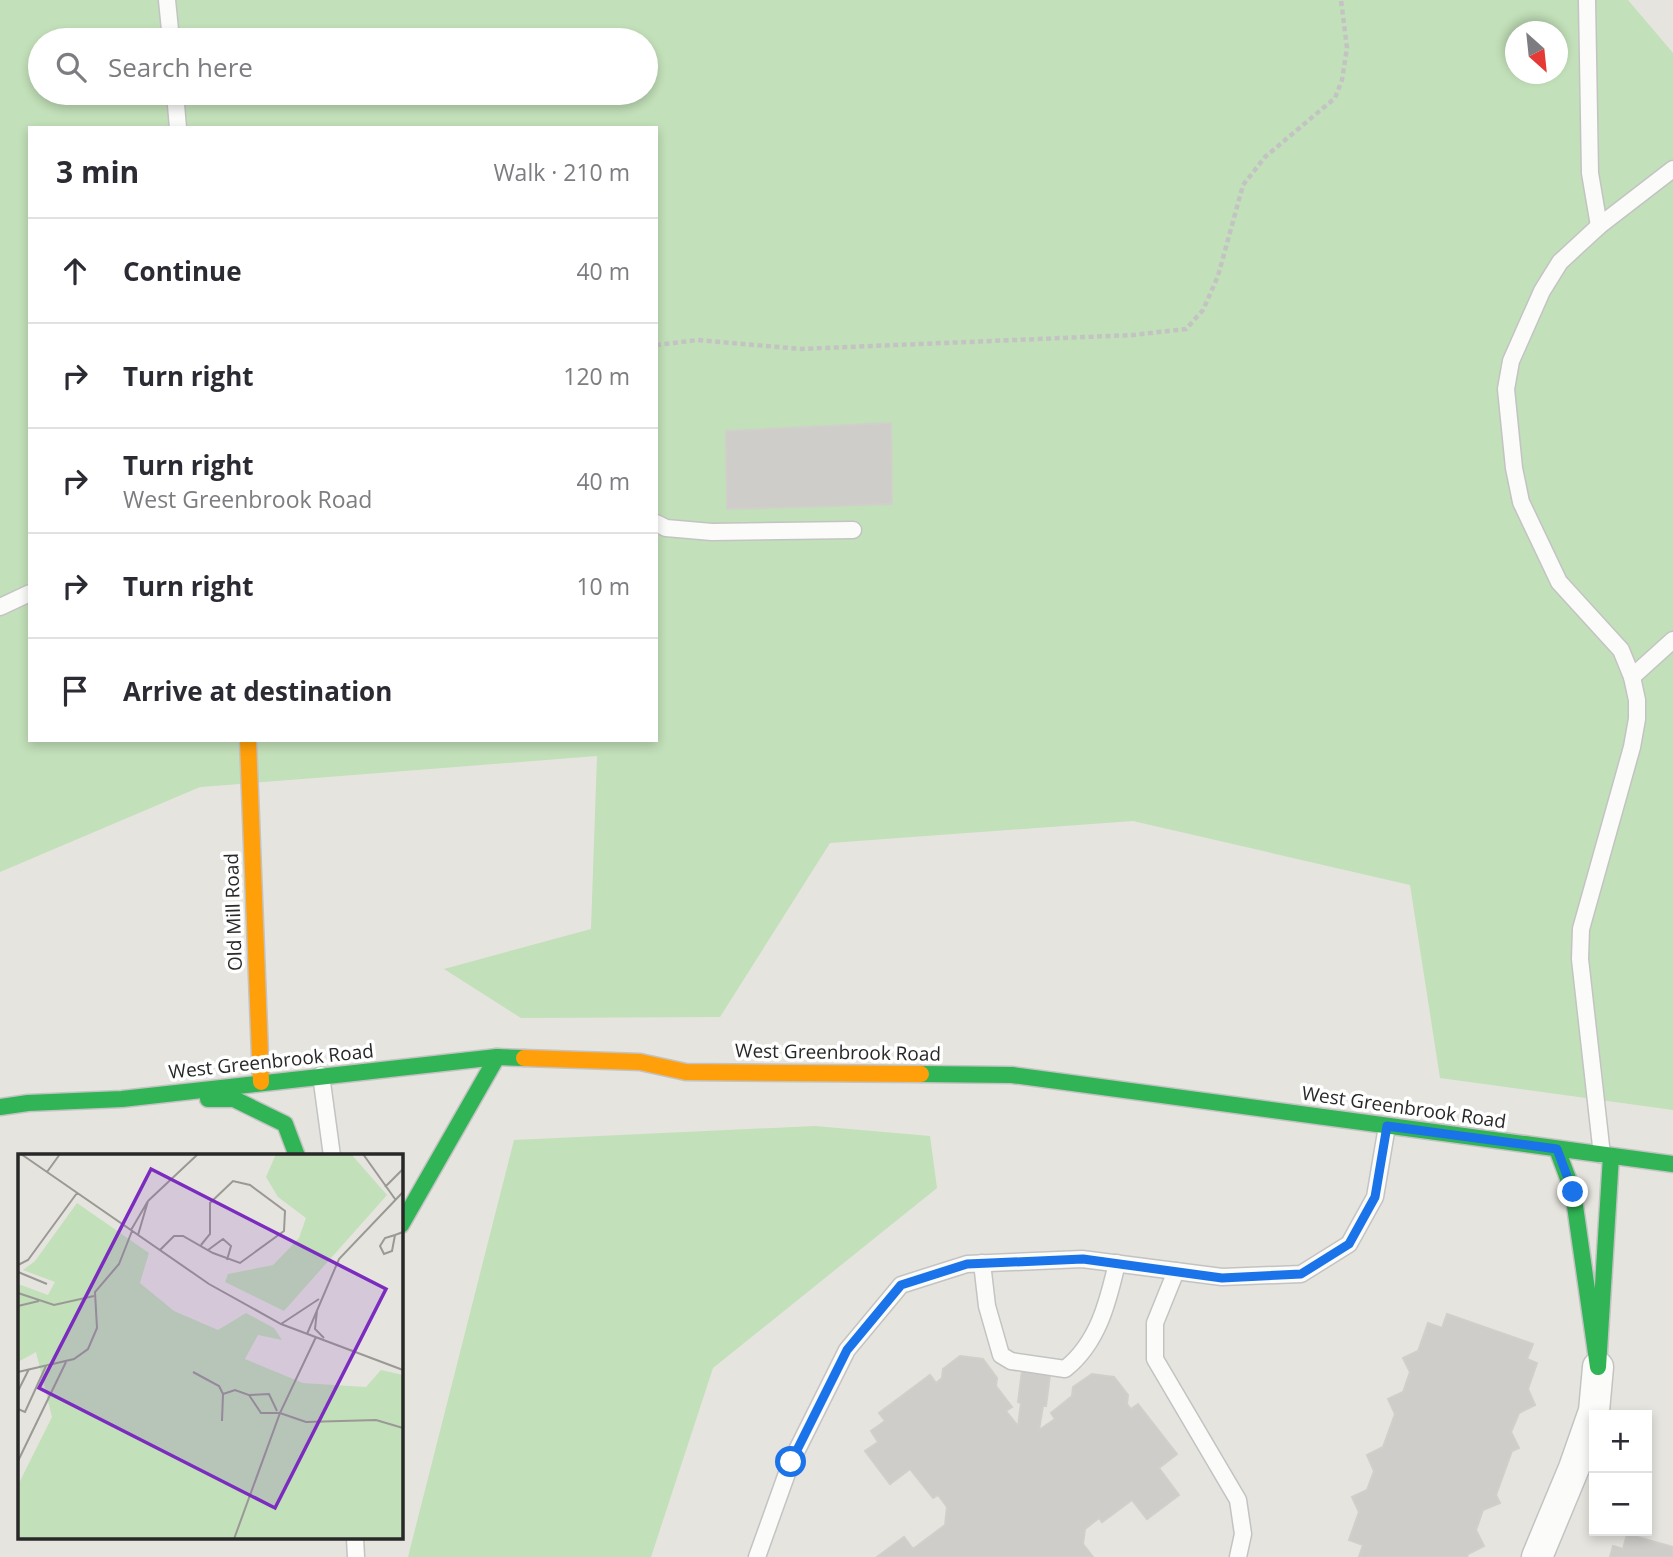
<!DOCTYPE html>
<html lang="en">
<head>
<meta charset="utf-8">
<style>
  :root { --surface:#fff; --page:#f2f2f3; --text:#2b2b33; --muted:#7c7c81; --line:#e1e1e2 }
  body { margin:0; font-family:"Open Sans",sans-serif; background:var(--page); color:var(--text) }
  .controls { position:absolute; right:21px; bottom:21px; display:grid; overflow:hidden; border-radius:0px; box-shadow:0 4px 10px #0003 }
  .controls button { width:63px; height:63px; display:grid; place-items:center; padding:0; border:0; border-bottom:2px solid var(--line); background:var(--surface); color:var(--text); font:35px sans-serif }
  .compass { position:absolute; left:1505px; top:21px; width:63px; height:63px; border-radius:50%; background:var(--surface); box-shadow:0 4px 10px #0003; rotate:153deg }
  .stop { position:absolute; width:21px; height:21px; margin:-16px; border:5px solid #1a73e8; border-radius:50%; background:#fff }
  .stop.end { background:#1a73e8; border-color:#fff; box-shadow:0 2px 7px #0008 }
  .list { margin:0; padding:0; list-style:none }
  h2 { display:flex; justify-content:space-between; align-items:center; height:91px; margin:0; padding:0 28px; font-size:30px }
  h2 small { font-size:23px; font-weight:400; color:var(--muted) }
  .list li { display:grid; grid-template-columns:46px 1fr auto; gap:21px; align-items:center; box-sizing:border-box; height:105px; padding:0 28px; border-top:2px solid var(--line) }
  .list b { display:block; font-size:26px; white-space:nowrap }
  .list p { margin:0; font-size:23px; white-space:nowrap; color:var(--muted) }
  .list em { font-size:23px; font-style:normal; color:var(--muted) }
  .icon { flex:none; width:38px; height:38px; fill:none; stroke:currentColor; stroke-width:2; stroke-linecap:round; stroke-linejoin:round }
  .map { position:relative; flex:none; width:1673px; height:1557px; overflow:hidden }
  .search { position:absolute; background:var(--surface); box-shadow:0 4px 10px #0003; left:28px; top:28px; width:630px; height:77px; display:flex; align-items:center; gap:18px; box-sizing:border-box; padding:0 24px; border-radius:38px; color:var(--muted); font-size:26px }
  .panel { position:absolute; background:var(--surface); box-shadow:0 4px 10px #0003; left:28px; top:126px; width:630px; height:616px; border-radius:0px }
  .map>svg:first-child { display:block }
  .green { fill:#c2e0b9; fill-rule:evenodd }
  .building { fill:#cfcdc9; stroke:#d1cfca; stroke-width:2 }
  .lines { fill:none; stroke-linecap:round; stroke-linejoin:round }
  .lane-casing { stroke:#c4c3c3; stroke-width:19 }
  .street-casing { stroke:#c4c3c3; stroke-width:33 }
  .fast-casing { stroke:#c4c3c3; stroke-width:19 }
  .slow-casing { stroke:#c4c3c3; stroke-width:19 }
  .path { stroke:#c4c3c3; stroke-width:4.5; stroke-dasharray:5 3.5; stroke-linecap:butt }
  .lane { stroke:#fbfbfa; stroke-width:16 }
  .street { stroke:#fbfbfa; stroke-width:30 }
  .fast { stroke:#30b455; stroke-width:16 }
  .slow { stroke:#ff9f0a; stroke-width:16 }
  .route { stroke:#1a73e8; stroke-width:9 }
  .labels { text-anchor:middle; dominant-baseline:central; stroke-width:7; stroke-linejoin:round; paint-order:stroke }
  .street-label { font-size:19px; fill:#282828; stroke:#fff }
  .inset-road { fill:none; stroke:#9a9995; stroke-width:2 }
  .view { fill:#7b2cbf; fill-opacity:0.15; stroke:#7b2cbf; stroke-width:3.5 }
  .inset-edge { fill:none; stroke:#282828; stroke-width:3.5 }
</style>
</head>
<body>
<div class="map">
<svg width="1673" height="1557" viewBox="0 0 1673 1557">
  <rect width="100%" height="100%" fill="#e6e4de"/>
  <g class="green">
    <path d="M0 0H1628L1673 53V1110L1440 1078 1410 885 1133 821 830 843 720 1017 521 1018 444 969 591 929 597 756 200 787 0 872ZM1516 32H1558V74H1516ZM40 40H646V93H40ZM30 128H656V740H30Z"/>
    <path d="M815 1126 930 1136 937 1188 713 1368 651 1557H408L514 1140Z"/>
  </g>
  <g class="building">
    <path d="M891 423 892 504 727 509 726 431Z"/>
    <path d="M1447 1314 1533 1344 1527 1359 1537 1363 1528 1389 1535 1405 1519 1413 1511 1432 1519 1448 1512 1451 1496 1495 1500 1503 1483 1510 1476 1530 1484 1546 1468 1554 1467 1557H1359L1363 1545 1349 1540 1359 1512 1352 1497 1367 1490 1374 1471 1367 1455 1383 1447 1395 1414 1388 1399 1403 1392 1410 1372 1403 1358 1418 1351 1428 1323 1442 1328Z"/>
    <path d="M960 1356 983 1359 997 1378 996 1386 1012 1407 1006 1411 1018 1426 1021 1403 1018 1402 1022 1371 1050 1375 1046 1406H1043L1039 1430 1055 1419 1051 1413 1072 1396 1073 1387 1092 1374 1114 1377 1128 1395 1127 1404 1131 1409 1138 1404 1177 1454 1159 1468 1179 1495 1147 1519 1132 1500 1102 1522 1099 1518 1085 1529 1083 1544 1093 1557H877L904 1537 913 1549 945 1525 947 1507 938 1495 933 1498 910 1469 890 1484 865 1451 878 1442 871 1431 885 1421 879 1413 930 1375 936 1383 942 1378 943 1369Z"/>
    <path d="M1627 1534 1673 1547V1557H1610L1613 1546 1623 1549Z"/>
  </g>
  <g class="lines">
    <g class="lane-casing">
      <g id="lane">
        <path d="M167 0 171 40"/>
        <path d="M1587 0 1590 173 1599 226"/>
        <path d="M175 93 178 128"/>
        <path d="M656 523 666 528 712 532 853 530"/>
        <path d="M0 607 30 593"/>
        <path d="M1632 677 1673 640"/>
        <path d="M321 1075 332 1156"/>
        <path d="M1602 1155 1580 959 1581 929 1632 747 1637 719V700L1632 677 1621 650 1559 582 1521 502 1514 468 1506 389 1511 361 1542 291 1560 262 1599 226 1673 169"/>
        <path d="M982 1263 987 1306 1001 1355 1011 1361 1065 1369C1098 1343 1108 1302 1117 1263"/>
        <path d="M1176 1271 1155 1323V1359L1238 1500 1243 1534 1238 1557"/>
        <path d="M355 1538 356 1557"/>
        <path d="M757 1557 791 1462 847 1350 901 1285 967 1264 1082 1259 1222 1277 1301 1274 1349 1244 1375 1197 1387 1126"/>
      </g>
    </g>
    <g class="street-casing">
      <path id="street" d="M1537 1557 1574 1468 1594 1411 1598 1367"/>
    </g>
    <g class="fast-casing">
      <g id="fast">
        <path d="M921 1074 1012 1075 1673 1164"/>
        <path d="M208 1099H234L285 1124 297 1156"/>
        <path d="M0 1107 28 1103 122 1099 497 1057 524 1058"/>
        <path d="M1557 1149 1573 1192 1598 1367 1611 1156"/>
        <path d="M401 1225 497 1057"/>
      </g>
    </g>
    <g class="slow-casing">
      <g id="slow">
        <path d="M248 740 261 1082"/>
        <path d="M524 1058 640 1062 686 1072 921 1074"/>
      </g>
    </g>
    <path class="path" d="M656 345 698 340 801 349 1133 335 1186 329 1203 310 1218 276 1243 185 1265 157 1335 98 1342 80 1347 48 1341 0"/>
    <use href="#lane" class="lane"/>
    <use href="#street" class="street"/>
    <use href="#fast" class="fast"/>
    <use href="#slow" class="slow"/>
  </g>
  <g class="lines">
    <path class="route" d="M791 1462 847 1350 901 1285 967 1264 1083 1259 1222 1278 1301 1274 1349 1244 1375 1197 1387 1126 1557 1149 1573 1192"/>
  </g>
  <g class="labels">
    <g class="street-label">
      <text transform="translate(233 912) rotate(-92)">Old Mill Road</text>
      <text transform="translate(838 1052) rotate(1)">West Greenbrook Road</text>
      <text transform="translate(271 1061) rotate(-6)">West Greenbrook Road</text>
      <text transform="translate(1404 1107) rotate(8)">West Greenbrook Road</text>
    </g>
  </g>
  <g transform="translate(18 1154)">
    <rect width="385" height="385" fill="#e6e4de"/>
    <path d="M258 0H333L369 41 266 157 207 128 210 120 255 111 281 84 288 64 260 43 248 23ZM59 49 131 99 122 129 156 157 200 176 228 159 256 174 264 186 240 181 227 205 285 229 348 233 363 216 385 221V385H0V331L34 263 18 198 0 208V130L30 141 37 128 5 116 17 107Z" fill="#c2e0b9"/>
    <path class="inset-road" d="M3 0 191 130 263 170 385 216M345 0 377 45M29 18 42 0M367 33 385 15M130 47 180 0M113 76 130 47 120 81M377 81 374 97 366 100 362 92 367 84 377 81 385 78M142 96 156 82H165L195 99 222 109 266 77 267 57 232 31 215 27 192 49V80L183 91M190 96 205 85 213 92 209 106M0 111 10 106 59 39M0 118 29 130M0 139 36 151 76 142M0 152 21 147M299 157 297 175 306 184M263 170 301 145M289 180 321 105 385 38M0 218 56 205 70 195 79 174 77 138 101 110 114 77M175 218 201 232 205 240M0 237 11 215M231 241 251 240 259 257M0 255 7 258 28 212M204 267 205 240 217 236 231 241 243 259H262L298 183M0 307 48 208M385 346V369M216 385 262 259 288 268 358 266 385 274"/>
    <path class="view" d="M133 15 368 135 257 354 21 234Z"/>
    <rect width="385" height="385" class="inset-edge"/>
  </g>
</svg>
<div class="controls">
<button>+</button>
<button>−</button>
</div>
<svg class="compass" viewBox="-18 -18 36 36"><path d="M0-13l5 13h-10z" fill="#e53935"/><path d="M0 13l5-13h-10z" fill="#7c7c81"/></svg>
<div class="stop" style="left:791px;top:1462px"></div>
<div class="stop end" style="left:1573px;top:1192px"></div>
<div class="search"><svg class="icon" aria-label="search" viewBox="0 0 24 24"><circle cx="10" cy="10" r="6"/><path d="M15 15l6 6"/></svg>Search here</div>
<section class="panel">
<h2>3 min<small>Walk · 210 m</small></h2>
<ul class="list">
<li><svg class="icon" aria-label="ahead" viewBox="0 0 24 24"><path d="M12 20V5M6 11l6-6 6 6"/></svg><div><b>Continue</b></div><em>40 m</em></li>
<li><svg class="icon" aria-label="right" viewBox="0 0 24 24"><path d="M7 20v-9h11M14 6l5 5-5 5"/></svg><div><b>Turn right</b></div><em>120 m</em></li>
<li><svg class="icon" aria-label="right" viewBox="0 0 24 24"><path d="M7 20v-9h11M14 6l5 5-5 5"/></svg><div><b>Turn right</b><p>West Greenbrook Road</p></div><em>40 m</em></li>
<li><svg class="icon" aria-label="right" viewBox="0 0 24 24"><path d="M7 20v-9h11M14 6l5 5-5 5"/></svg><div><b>Turn right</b></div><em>10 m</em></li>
<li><svg class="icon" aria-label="arrive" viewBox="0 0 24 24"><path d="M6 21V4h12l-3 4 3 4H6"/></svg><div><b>Arrive at destination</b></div></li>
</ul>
</section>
</div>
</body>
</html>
